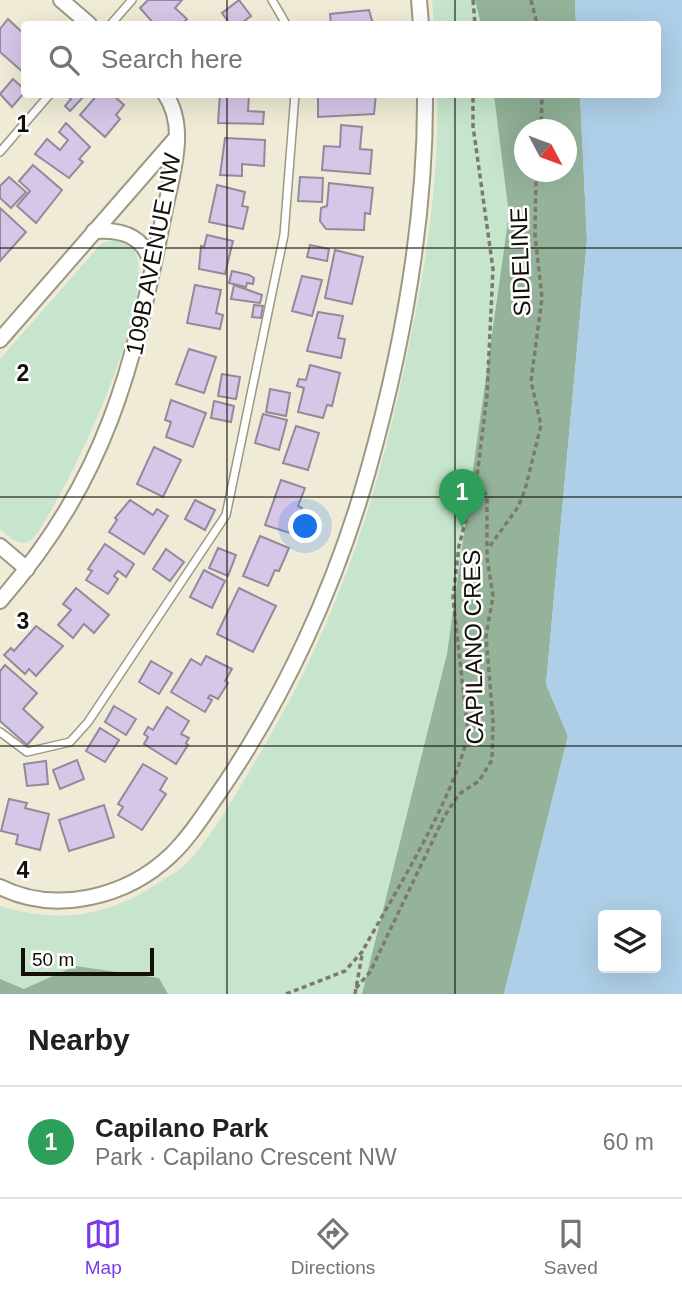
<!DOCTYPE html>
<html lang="en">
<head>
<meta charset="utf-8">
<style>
  :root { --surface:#fff; --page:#f6f6f6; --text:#202124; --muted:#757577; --line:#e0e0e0; --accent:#7c3aed }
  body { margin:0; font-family:Helvetica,sans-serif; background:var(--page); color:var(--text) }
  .controls { position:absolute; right:21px; bottom:21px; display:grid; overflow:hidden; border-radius:7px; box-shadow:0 7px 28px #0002 }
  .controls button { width:63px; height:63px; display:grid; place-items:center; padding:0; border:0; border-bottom:2px solid var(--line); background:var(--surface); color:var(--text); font:35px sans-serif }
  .compass { position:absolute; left:514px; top:119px; width:63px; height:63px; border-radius:50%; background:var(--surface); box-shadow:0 7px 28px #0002; rotate:131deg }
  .scale { position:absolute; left:21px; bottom:18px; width:133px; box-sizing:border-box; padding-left:7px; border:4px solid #121009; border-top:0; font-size:19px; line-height:24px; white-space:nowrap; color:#121009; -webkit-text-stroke:5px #fff; paint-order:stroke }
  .you { position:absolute; left:306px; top:527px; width:24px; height:24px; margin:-18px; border:5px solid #fff; border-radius:50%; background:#1a73e8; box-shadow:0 0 0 10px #1a73e833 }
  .badge { display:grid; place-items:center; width:46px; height:46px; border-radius:50%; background:var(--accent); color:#fff; font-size:23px; font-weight:700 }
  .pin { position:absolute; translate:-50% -58px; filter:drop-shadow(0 2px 4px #0008) }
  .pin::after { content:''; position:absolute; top:37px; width:24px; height:21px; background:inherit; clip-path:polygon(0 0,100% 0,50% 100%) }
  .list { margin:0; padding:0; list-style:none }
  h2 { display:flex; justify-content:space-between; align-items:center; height:91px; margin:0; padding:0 28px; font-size:30px }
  h2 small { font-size:23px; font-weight:400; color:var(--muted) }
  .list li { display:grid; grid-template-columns:46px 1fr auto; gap:21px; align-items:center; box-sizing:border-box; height:112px; padding:0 28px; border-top:2px solid var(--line) }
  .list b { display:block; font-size:26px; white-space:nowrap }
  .list p { margin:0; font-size:23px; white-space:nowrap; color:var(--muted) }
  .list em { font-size:23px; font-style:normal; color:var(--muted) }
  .icon { flex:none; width:38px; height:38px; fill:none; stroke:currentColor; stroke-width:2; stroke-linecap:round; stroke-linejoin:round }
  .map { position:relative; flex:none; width:682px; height:994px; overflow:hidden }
  .search { position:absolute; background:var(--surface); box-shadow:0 7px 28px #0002; left:21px; right:21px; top:21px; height:77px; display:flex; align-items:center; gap:18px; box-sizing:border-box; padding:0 24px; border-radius:7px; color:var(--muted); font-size:26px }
  .sheet { height:203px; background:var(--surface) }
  nav { display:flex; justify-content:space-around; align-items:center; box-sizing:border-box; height:98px; border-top:2px solid var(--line); background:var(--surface); font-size:19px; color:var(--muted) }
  nav a { display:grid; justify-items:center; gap:4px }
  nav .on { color:var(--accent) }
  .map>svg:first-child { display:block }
  .green { fill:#c7e5cc; fill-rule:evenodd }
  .forest { fill:#94b39a; fill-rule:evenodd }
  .water { fill:#aecfe7; fill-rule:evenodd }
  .building { fill:#d6c6e7; stroke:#928a9c; stroke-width:2 }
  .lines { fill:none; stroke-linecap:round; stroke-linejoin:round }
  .lane-casing { stroke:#9c9884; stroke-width:10 }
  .street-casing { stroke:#9c9884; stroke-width:18 }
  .path { stroke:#7d7a6c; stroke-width:3.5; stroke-dasharray:5 3.5; stroke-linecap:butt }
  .lane { stroke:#fff; stroke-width:7 }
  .street { stroke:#fff; stroke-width:14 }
  .grid { fill:none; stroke:#121009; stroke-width:2; stroke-opacity:0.55 }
  .labels { text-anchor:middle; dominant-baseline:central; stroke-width:5; stroke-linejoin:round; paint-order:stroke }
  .street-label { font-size:24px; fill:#121009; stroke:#fff }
  .grid-label { font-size:23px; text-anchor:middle; font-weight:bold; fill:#121009; stroke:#fff; stroke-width:5; stroke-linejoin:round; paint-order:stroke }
</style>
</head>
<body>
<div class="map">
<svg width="682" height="994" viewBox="0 0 682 994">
  <rect width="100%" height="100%" fill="#efebd6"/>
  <g class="green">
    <path d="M432 0H575L576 24H434Z"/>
    <path d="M437 95H580L587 240 546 684 504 994H0V906C60 924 107 917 160 882 168 876 179 871 186 864 212 837 232 800 251 768 335 632 379 497 410 340 427 259 439 178 437 95ZM524 130H566V172H524Z"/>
    <path d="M114 240 132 247C164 288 74 476 47 517 42 524 36 539 28 542 16 545 8 536 0 529V359L102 243Z"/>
  </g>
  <g class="forest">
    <path d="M475 0H575L576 24H481Z"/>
    <path d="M494 95H580L587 240 546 684 568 736 504 994H362L447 654 509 214ZM524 130H566V172H524Z"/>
    <path d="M75 966 159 978 168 994H0V979L24 989Z"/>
  </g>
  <path class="water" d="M575 0H682V994H504L568 736 546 684 587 241 580 95 658 94V24H576ZM603 915H656V968H603Z"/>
  <g class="building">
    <path d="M148 0H182L175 8 187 19 182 24H154L140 8Z"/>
    <path d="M239 0 251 16 240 24H230L222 13Z"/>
    <path d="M369 10 373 24H331L330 14Z"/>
    <path d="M8 19 24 34V73L0 52V29Z"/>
    <path d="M13 79 24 89V93L12 107 0 94Z"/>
    <path d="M66 94H86L70 111 65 106 71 99Z"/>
    <path d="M98 94H112L124 105 116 115 120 119 105 137 80 115Z"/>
    <path d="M220 94H249L248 111 264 112 263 124 218 123Z"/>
    <path d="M345 94H376L374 114 318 117V97Z"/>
    <path d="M66 123 90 147 79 159 83 162 69 178 35 154 47 139 60 150 68 140 59 132Z"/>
    <path d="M341 125 362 127 360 149 372 150 370 174 322 170 324 146 340 147Z"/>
    <path d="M225 138 265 140 264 166 242 164V176L220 175Z"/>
    <path d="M33 165 62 190 36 223 17 206 30 191 19 181Z"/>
    <path d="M9 177 26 192 11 208 0 198V186Z"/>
    <path d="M300 177 323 178 322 202 298 201Z"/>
    <path d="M329 183 373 188 370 214 365 213 364 230 326 229 320 221 321 208 327 206Z"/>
    <path d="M217 185 245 192 242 206 248 207 243 229 209 222Z"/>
    <path d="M0 208 26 232 0 261Z"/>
    <path d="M207 235 233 241 225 274 199 269 201 246 204 247Z"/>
    <path d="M310 245 329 249 327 261 307 257Z"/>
    <path d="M335 250 363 257 352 304 325 298Z"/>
    <path d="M232 271 249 275 254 278 253 284 247 283 246 287 229 283Z"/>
    <path d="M302 276 322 280 312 316 292 311Z"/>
    <path d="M195 285 221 290 216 313 223 315 220 329 187 323Z"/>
    <path d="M234 285 262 295 260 303 231 299Z"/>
    <path d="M254 305 263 306 261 318 252 317Z"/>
    <path d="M318 312 343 316 338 338 345 339 341 358 307 351Z"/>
    <path d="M189 349 216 357 204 393 176 384Z"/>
    <path d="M310 365 340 373 332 406 327 405 323 418 298 412 304 388 297 386 299 379 306 380Z"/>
    <path d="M222 374 240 377 236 399 218 396Z"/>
    <path d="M270 389 290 393 286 416 266 412Z"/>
    <path d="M171 400 206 413 193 447 166 437 171 422 165 420Z"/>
    <path d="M214 401 234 406 231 422 211 418Z"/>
    <path d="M263 414 287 420 279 450 255 443Z"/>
    <path d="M296 426 319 433 308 470 283 463Z"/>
    <path d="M154 447 181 460 163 497 137 484Z"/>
    <path d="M281 480 305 488 298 506 302 508 293 531 290 533 265 525Z"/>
    <path d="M130 500 153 515 157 509 168 516 144 554 109 532 117 520 115 518Z"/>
    <path d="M195 500 215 510 205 530 185 519Z"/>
    <path d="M260 536 289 548 279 571 275 570 268 586 243 576Z"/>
    <path d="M105 544 134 564 126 577 118 571 114 576 118 579 108 594 86 580 92 571 88 569Z"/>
    <path d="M218 548 236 555 228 576 209 568Z"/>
    <path d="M166 549 184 562 170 581 153 569Z"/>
    <path d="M204 570 225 581 212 608 190 597Z"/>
    <path d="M76 588 109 615 94 633 84 624 73 638 58 625 71 610 63 604Z"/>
    <path d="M239 588 276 606 253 652 217 634Z"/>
    <path d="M36 626 63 646 36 676 29 669 25 674 4 655 11 648 14 651Z"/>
    <path d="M206 656 232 669 225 681 228 683 218 699 210 695 208 698 212 700 205 712 171 692 191 659 201 665Z"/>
    <path d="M151 661 172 673 159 694 139 682Z"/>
    <path d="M5 665 37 693 23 709 43 727 27 745 0 721V671Z"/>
    <path d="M114 706 136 719 126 735 105 722Z"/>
    <path d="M167 707 189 721 181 734 189 738 186 743 188 745 176 764 144 744 148 737 144 734 148 727 153 730Z"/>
    <path d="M100 728 119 740 105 762 86 751Z"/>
    <path d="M77 760 84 779 60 789 53 770Z"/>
    <path d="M46 761 48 784 27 786 24 764Z"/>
    <path d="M143 764 167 778 160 790 166 794 142 830 118 815 123 807 118 804Z"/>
    <path d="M9 799 27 803 25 808 49 814 40 850 16 844 18 835 1 831Z"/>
    <path d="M104 805 114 837 69 851 59 820Z"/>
  </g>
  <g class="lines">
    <g class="lane-casing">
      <g id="lane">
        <path d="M272 0 286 24"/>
        <path d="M111 24 132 0"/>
        <path d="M0 152 50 94"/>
        <path d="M0 732 27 752 70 742 88 722 226 515 284 235 295 94"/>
      </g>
    </g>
    <g class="street-casing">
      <g id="street">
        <path d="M61 0 89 24"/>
        <path d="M419 0 421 24"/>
        <path d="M94 231C121 229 144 235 152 265"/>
        <path d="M0 340 176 138"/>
        <path d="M0 546 27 569"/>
        <path d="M0 601C107 478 133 369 164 214 171 177 189 128 165 94"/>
        <path d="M0 887C56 915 127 897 171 855 189 838 202 817 216 797 284 699 336 585 368 471 402 350 426 220 425 94"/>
      </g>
    </g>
    <g class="path">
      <path d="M473 0 475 24"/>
      <path d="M531 0 537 24"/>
      <path d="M541 130 542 94"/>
      <path d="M490 546 518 507 525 490 541 425 531 381 542 298 535 235 536 172"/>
      <path d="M356 988 370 972 444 817 459 794 479 781 492 760 493 721 486 636 493 596 487 558V497L478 478"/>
      <path d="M286 994 345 971 362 952C396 890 453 801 468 734L453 598 459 546 477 476 487 395 493 269 473 126V94"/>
      <path d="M355 994 362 955"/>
    </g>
    <use href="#lane" class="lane"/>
    <use href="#street" class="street"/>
  </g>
  <path class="grid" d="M227 0V24M455 0V24M227 94V994M455 94V994M0 248H682M0 497H682M0 746H682"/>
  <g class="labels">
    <g class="street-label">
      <text transform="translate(153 254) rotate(-79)">109B AVENUE NW</text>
      <text transform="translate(520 262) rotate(-92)">SIDELINE</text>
      <text transform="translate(473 647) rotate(-91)">CAPILANO CRES</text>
    </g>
  </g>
  <g class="grid-label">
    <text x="23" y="132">1</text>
    <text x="23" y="381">2</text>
    <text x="23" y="629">3</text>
    <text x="23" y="878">4</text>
  </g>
</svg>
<div class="controls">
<button><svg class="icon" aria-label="layers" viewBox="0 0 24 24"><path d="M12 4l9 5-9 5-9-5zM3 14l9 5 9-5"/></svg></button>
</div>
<svg class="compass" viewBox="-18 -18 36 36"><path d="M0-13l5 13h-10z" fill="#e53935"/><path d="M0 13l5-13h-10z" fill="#757577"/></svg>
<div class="scale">50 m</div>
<div class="you"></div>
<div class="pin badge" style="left:462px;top:527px;background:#2e9e5b">1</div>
<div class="search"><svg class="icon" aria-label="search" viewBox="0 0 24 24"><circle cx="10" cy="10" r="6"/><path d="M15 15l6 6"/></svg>Search here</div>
</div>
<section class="sheet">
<h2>Nearby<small></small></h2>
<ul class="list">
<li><span class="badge" style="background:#2e9e5b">1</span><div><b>Capilano Park</b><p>Park · Capilano Crescent NW</p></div><em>60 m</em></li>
</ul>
</section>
<nav>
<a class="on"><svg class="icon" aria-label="map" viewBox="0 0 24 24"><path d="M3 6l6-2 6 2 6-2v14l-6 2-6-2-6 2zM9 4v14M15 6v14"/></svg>Map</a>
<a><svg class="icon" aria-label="directions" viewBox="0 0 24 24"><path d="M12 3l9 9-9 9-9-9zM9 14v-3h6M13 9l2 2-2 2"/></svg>Directions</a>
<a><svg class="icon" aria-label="saved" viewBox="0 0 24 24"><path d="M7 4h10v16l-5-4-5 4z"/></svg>Saved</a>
</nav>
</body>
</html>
